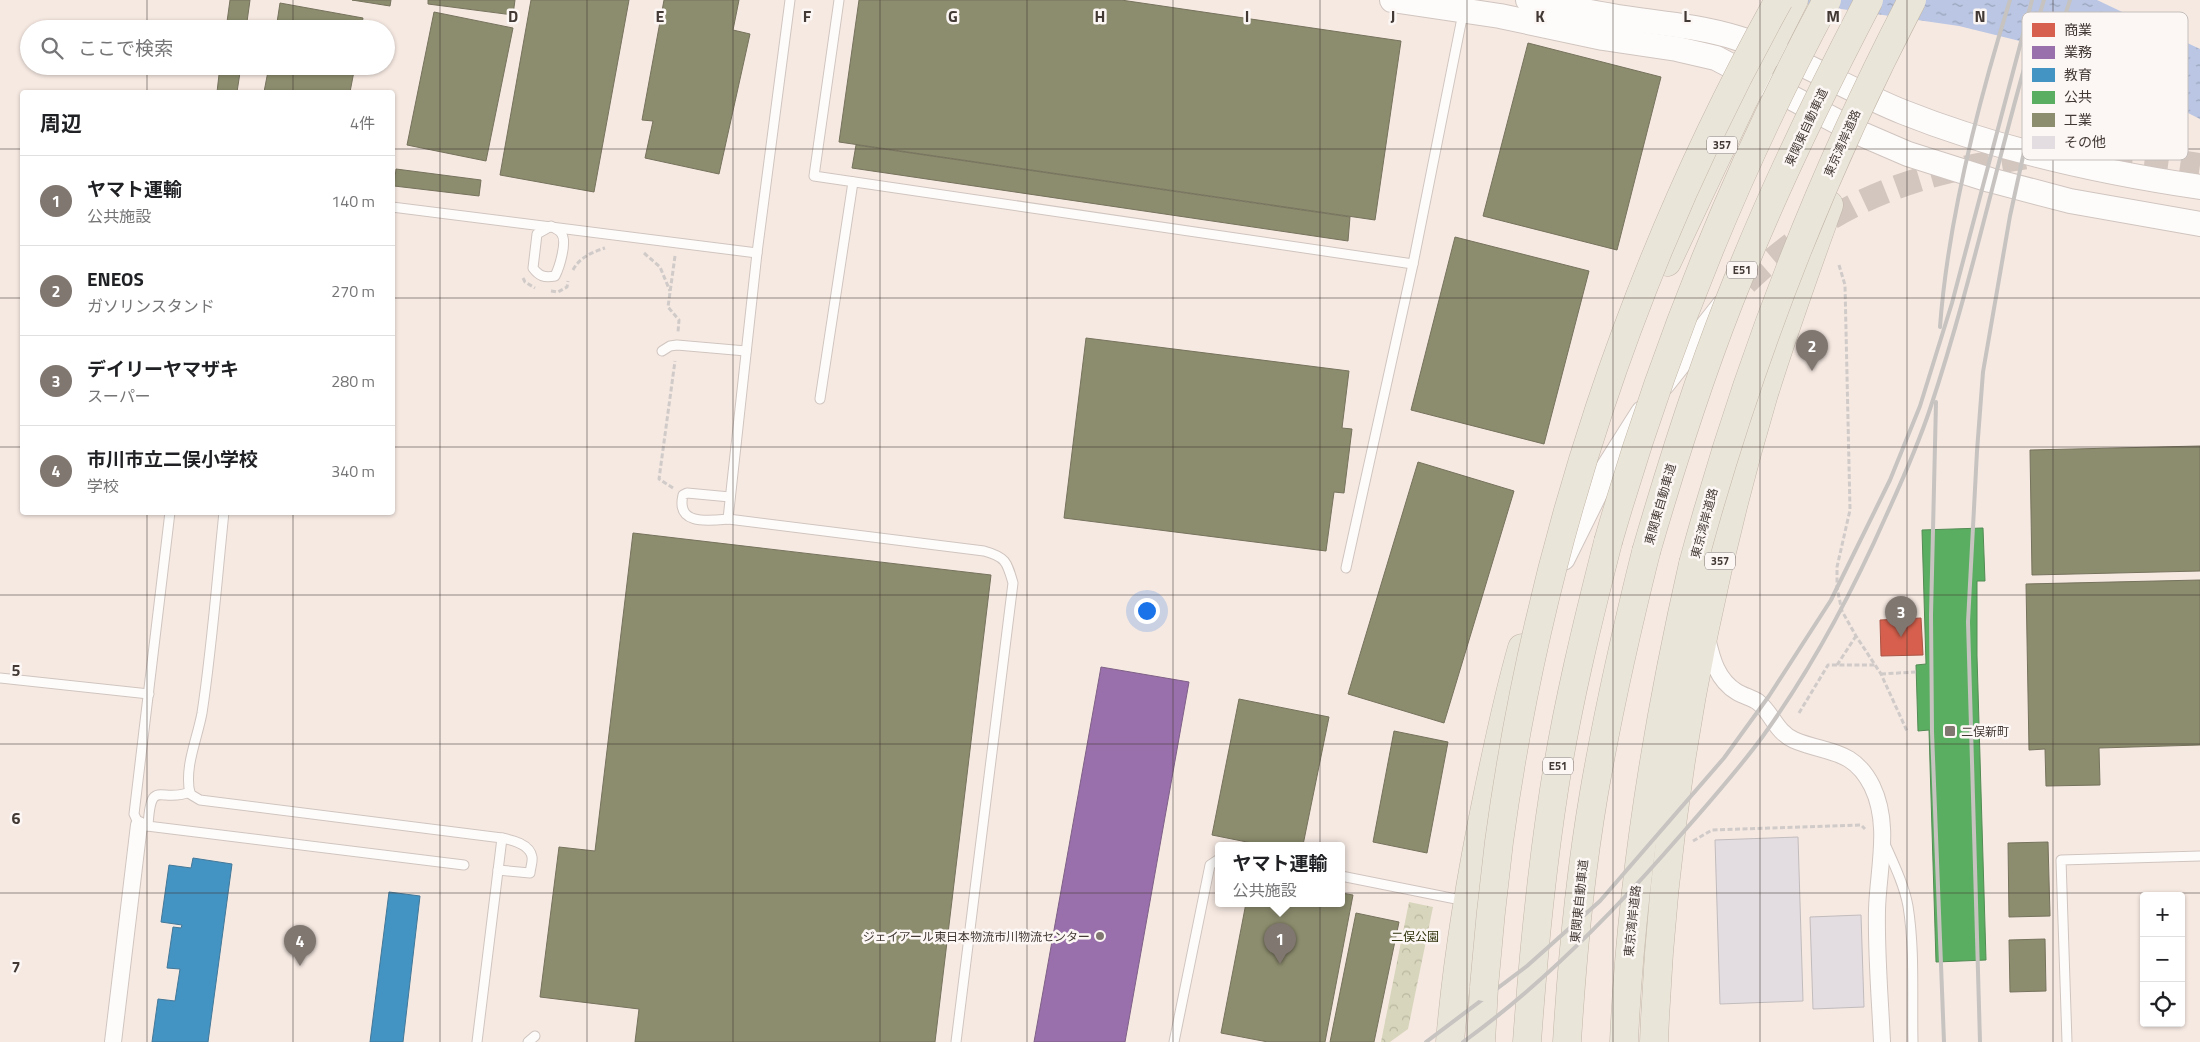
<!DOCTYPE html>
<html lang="ja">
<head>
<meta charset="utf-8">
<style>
  :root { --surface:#fff; --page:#f2f2f2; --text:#202124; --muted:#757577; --line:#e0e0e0; --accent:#817771 }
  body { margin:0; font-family:"Titillium Web","Noto Sans JP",sans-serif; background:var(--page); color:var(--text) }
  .controls { position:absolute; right:15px; bottom:15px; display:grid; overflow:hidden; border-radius:5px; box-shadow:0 1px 4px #0004 }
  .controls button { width:45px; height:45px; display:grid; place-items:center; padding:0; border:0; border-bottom:1px solid var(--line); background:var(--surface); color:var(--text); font:25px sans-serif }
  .you { position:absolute; left:1146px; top:610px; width:18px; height:18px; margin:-12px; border:4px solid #fff; border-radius:50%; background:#1a73e8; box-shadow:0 0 0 8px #1a73e833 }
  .badge { display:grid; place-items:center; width:32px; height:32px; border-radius:50%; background:var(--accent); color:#fff; font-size:16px; font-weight:700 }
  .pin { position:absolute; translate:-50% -41px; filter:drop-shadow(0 1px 2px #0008) }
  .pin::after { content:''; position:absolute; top:26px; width:18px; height:15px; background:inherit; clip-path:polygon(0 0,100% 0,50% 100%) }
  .popup { position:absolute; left:1215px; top:842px; width:130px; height:65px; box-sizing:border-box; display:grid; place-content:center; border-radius:5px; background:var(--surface); filter:drop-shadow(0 1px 4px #0005); font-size:16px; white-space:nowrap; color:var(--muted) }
  .popup b { font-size:19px; color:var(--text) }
  .popup::after { content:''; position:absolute; left:50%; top:100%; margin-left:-10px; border:10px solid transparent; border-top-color:var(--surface) }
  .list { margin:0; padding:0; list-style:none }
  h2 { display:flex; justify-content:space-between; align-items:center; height:65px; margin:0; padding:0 20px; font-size:21px }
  h2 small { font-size:16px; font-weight:400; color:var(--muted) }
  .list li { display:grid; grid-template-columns:32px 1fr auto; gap:15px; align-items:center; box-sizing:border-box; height:90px; padding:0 20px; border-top:1px solid var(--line) }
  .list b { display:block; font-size:19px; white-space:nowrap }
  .list p { margin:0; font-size:16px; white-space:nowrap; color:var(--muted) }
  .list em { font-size:16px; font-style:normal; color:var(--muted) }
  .icon { flex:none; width:28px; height:28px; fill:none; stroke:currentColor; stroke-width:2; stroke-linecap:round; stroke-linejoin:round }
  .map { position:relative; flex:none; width:2200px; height:1042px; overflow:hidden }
  .search { position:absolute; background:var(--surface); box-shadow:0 1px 4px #0004; left:20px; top:20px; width:375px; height:55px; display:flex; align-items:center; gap:12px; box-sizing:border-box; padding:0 18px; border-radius:28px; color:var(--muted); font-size:19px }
  .panel { position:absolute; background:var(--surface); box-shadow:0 1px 4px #0004; left:20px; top:90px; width:375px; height:425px; border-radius:5px }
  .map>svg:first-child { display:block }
  .park { fill:url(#park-crowns) }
  .water { fill:url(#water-ripples) }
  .shops { fill:#d6604d; stroke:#aa5446 }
  .offices { fill:#9970ab; stroke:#7f6087 }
  .schools { fill:#4393c3; stroke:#437898 }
  .public { fill:#5aae61; stroke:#538b54 }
  .industry { fill:#8c8c6e; stroke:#76735d }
  .building { fill:#e3dde2; stroke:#c2bcbd }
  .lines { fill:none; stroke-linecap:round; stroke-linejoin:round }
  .secondary-tunnel { stroke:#d2c6bf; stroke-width:24; stroke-dasharray:24 12; stroke-linecap:butt }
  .lane-casing { stroke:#d0c5bf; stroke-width:11 }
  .street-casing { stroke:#d0c5bf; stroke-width:18 }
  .secondary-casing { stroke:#d0c5bf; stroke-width:26 }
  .highway-casing { stroke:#c2b7a8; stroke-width:29 }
  .path { stroke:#d0cbc9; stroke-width:3; stroke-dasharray:5 2.5; stroke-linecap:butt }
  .lane { stroke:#fefcfb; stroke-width:9 }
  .street { stroke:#fefcfb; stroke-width:16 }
  .secondary { stroke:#fefcfb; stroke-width:24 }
  .highway { stroke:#eae5d9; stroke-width:28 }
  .rail { stroke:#c6c3c1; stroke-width:4 }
  .highway-bridge-casing { stroke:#c2b7a8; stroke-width:29; stroke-linecap:butt }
  .highway-bridge { stroke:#eae5d9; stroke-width:28 }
  .grid { fill:none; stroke:#423934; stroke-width:1; stroke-opacity:0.55 }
  .poi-dot { fill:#817771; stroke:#fcf7f5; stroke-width:2 }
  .labels { text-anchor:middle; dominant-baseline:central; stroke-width:5; stroke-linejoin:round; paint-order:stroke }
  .shield { fill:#fcf7f5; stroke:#7a726e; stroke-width:1 }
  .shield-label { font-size:11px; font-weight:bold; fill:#423934 }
  .street-label { font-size:12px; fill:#423934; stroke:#fcf7f5 }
  .poi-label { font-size:12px; fill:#423934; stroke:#fcf7f5; text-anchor:start }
  .park-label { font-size:12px; fill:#2d3109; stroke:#fcf7f5 }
  .key { fill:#fcf7f5; stroke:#c4bebb; stroke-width:1 }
  .key-label { font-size:14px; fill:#423934 }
  .grid-label { font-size:16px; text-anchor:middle; font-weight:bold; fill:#423934; stroke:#fcf7f5; stroke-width:5; stroke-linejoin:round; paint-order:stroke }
</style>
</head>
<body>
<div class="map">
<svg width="2200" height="1042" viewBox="0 0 2200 1042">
  <defs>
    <pattern id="park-crowns" width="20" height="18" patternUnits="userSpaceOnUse" patternTransform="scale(1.25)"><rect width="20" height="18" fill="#d7d5bb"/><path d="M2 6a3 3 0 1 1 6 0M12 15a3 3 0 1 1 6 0" fill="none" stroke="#bab8a1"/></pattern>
    <pattern id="water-ripples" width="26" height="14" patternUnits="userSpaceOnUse" patternTransform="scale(1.25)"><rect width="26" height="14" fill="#bac6e3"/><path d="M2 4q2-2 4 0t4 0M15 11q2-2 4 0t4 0" fill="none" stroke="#99a2b9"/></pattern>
  </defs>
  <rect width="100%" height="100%" fill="#f6e9e2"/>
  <path class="park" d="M1409 902 1433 907 1408 1029 1390 1042H1381Z"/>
  <path class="water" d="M1779 0H2097L2200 49V119L2068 53 1959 26Z"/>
  <path class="shops" d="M1921 618 1923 655 1881 656 1880 620Z"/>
  <path class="offices" d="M1101 667 1189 682 1125 1042H1034Z"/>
  <g class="schools">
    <path d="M193 858 232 864 208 1042H152L158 999 175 1001 180 969 167 968 173 927 181 928 182 925 161 922 169 865 191 868Z"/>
    <path d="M389 892 420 896 403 1042H370Z"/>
  </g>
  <path class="public" d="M1983 528 1985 581H1977V656L1986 960 1936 962 1929 730 1918 731 1916 665 1926 664 1922 530Z"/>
  <g class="industry">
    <path d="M230 0H250L246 29H226Z"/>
    <path d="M352 0H391L390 6Z"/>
    <path d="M428 0H515L513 15 428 4Z"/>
    <path d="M531 0H629L594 192 500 175Z"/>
    <path d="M664 0H739L733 30 750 34 719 174 645 158 653 121 642 120Z"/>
    <path d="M859 0H1121L1401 41 1375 220 839 142Z"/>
    <path d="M280 3 363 18 361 29H276Z"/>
    <path d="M434 12 513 28 486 161 407 145Z"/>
    <path d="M1528 43 1661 77 1617 250 1483 216Z"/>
    <path d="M220 66H241L237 92H217Z"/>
    <path d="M269 66H355L350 92H264Z"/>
    <path d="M856 145 1350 217 1348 241 852 168Z"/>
    <path d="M396 169 481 180 479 196 394 186Z"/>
    <path d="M1455 237 1589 271 1544 444 1411 410Z"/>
    <path d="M1086 338 1349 371 1342 428 1352 429 1344 493 1334 492 1326 551 1064 518Z"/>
    <path d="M2200 446V571L2032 575 2030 450Z"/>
    <path d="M1418 462 1514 491 1444 723 1348 694Z"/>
    <path d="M633 533 991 575 935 1042H635L639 1009 540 997 559 847 595 851Z"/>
    <path d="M2200 580V745L2099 748 2100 785 2046 786 2045 749 2029 750 2026 584Z"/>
    <path d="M1239 699 1329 717 1303 845H1262L1212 835Z"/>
    <path d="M1394 731 1448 742 1427 853 1373 842Z"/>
    <path d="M2048 842 2050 916 2009 917 2008 843Z"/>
    <path d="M1341 893 1353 895 1325 1042H1268L1221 1033 1246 903H1341Z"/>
    <path d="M1356 913 1399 922 1374 1042H1330Z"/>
    <path d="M2045 939 2046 991 2010 992 2009 940Z"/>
  </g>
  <g class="building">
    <path d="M1798 837 1803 1001 1720 1004 1715 840Z"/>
    <path d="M1861 915 1864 1007 1813 1009 1810 917Z"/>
  </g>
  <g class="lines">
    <path class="secondary-tunnel" d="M1746 283C1818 214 1892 180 1989 163 2012 160 2035 155 2057 154 2105 152 2153 158 2200 165"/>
    <g class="lane-casing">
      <g id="lane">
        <path d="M839 0 814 176 1413 264 1463 13"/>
        <path d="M392 207 757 253"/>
        <path d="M551 226C554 228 559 230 561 233 568 241 559 268 555 276 544 278 539 276 533 268L537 234Z"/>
        <path d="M662 351 670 346 677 345 746 351"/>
        <path d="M820 399 853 182"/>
        <path d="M730 497 687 493 683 495C676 525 707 521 728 519L984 551C1006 557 1007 562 1013 583L956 1042"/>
        <path d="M170 512 134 814 139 825 464 865"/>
        <path d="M224 512C217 579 212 647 202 713 197 740 184 767 190 794L200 800 502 838 477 1042"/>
        <path d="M728 519 757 253 790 0"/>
        <path d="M1346 568 1413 264"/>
        <path d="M0 678 149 694"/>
        <path d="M148 826C151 776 160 804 190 792"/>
        <path d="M1885 844C1894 864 1904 885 1908 906 1915 950 1912 997 1913 1042"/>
        <path d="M498 870 530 873C530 869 533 862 532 857 530 844 512 840 502 838"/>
        <path d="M1341 876 1466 901"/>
        <path d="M528 1042 535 1036"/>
        <path d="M1174 1042 1210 865 1219 859"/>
        <path d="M2067 1042 2061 860 2200 856"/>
      </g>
    </g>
    <g class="street-casing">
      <g id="street">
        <path d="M1707 638C1712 659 1717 680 1737 692 1744 696 1752 698 1758 702 1772 713 1776 732 1794 740 1827 754 1853 748 1872 786 1891 825 1878 869 1877 910 1876 953 1880 998 1882 1042"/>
        <path d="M113 1042 139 825"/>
      </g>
    </g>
    <g class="secondary-casing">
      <g id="secondary">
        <path d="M1392 0 1500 16 1603 38 1677 49 1716 58 1857 132 1908 154 1990 180 2070 201 2200 224"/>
        <path d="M1528 0C1558 6 1588 12 1618 17 1657 23 1699 26 1737 38 1793 55 1848 90 1903 112 1998 150 2099 172 2200 187"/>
        <path d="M1663 383 1723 307"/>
        <path d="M1563 558 1605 473 1643 413"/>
      </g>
    </g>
    <g class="highway-casing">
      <g id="highway">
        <path d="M1667 262 1742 103 1794 0"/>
        <path d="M1450 1042C1457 958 1471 875 1488 793 1498 745 1508 696 1522 648"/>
        <path d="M1481 1042 1484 987"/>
        <path d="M1527 1042C1533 958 1541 874 1554 790 1567 706 1587 624 1608 542"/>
        <path d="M1567 1042C1572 959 1580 875 1594 793 1608 712 1626 632 1646 552"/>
        <path d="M1624 1042C1631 880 1657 722 1693 564"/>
        <path d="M1654 1042C1662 824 1701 607 1763 397 1783 332 1806 269 1829 205"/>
      </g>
    </g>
    <g class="path">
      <path d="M644 253 660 267 670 291"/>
      <path d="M675 256 668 307 679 320 678 332"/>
      <path d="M1839 265 1845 285 1850 510 1837 567V588L1842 611 1856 636 1881 674 1907 731"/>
      <path d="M573 270C579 258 592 252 605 248"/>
      <path d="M523 278 525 282 535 288"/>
      <path d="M551 291 558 292 567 287 568 281"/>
      <path d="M673 488 659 479 675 361"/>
      <path d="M1837 665 1856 636"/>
      <path d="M1881 674 1916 672"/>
      <path d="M1799 713 1828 665H1875"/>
      <path d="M1693 841 1712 830 1861 825 1865 829"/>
    </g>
    <use href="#lane" class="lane"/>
    <use href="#street" class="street"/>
    <use href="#secondary" class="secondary"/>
    <use href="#highway" class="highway"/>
    <g class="rail">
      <path d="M1940 327C1948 219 1978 103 2010 0"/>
      <path d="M1936 402 1931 615 1932 732 1944 1042"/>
      <path d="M1426 1042 1527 966 1600 901 1724 758 1769 696 1831 600 1890 480 1920 406 1952 303 2032 0"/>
      <path d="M1463 1042C1538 988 1603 923 1664 854 1698 815 1733 777 1763 736 1812 668 1852 593 1886 516 1902 481 1918 445 1930 409 1975 274 2002 135 2044 0"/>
      <path d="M1980 1042 1968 622 1977 451 1983 372 2010 216 2031 120 2070 0"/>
    </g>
    <g class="highway-bridge-casing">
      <g id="highway-bridge">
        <path d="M1608 542C1663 351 1733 175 1827 0"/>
        <path d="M1646 552C1673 459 1702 367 1739 277 1777 182 1822 90 1869 0"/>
        <path d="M1693 564C1746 368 1818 180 1912 0"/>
        <path d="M1484 987C1488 938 1493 890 1499 842 1539 547 1634 260 1779 0"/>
      </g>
    </g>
    <use href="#highway-bridge" class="highway-bridge"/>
  </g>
  <path class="grid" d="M147 0V29M293 0V29M440 0V1042M587 0V1042M733 0V1042M880 0V1042M1027 0V1042M1173 0V1042M1320 0V1042M1467 0V1042M1613 0V1042M1760 0V1042M1907 0V1042M2053 0V1042M147 66V92M293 66V92M0 149H22M392 149H2200M0 298H22M392 298H2200M0 447H22M392 447H2200M147 512V1042M293 512V1042M0 595H2200M0 744H2200M0 893H2200"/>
  <g class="poi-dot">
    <rect x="1944" y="725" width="12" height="12" rx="2.5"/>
    <circle cx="1100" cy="936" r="5"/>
  </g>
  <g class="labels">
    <g class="shield">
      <rect x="1707" y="136.5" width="30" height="17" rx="4"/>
      <rect x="1727" y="261.5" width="30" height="17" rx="4"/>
      <rect x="1705" y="552.5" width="30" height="17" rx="4"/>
      <rect x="1543" y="757.5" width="30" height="17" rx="4"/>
    </g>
    <g class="shield-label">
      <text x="1722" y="145">357</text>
      <text x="1742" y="270">E51</text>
      <text x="1720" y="561">357</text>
      <text x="1558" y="766">E51</text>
    </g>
    <g class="street-label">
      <text transform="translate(1806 127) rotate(-65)">東関東自動車道</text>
      <text transform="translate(1842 143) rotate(-66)">東京湾岸道路</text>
      <text transform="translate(1660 504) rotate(-74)">東関東自動車道</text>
      <text transform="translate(1704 523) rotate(-75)">東京湾岸道路</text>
      <text transform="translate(1579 901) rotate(-84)">東関東自動車道</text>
      <text transform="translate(1632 921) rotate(-84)">東京湾岸道路</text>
    </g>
    <g class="poi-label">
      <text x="1961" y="731">二俣新町</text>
      <text x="1090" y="936" text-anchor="end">ジェイアール東日本物流市川物流センター</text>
    </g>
    <g class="park-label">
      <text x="1415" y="936">二俣公園</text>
    </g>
  </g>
  <rect x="2022" y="12" width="166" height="148" rx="8" class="key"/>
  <rect x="2032" y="23" width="23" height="14" fill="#d6604d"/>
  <rect x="2032" y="46" width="23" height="13" fill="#9970ab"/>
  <rect x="2032" y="68" width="23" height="14" fill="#4393c3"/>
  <rect x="2032" y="91" width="23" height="13" fill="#5aae61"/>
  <rect x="2032" y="113" width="23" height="14" fill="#8c8c6e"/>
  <rect x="2032" y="136" width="23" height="13" fill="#e3dde2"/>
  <g class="key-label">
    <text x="2064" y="35">商業</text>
    <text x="2064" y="57">業務</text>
    <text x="2064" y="80">教育</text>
    <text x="2064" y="102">公共</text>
    <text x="2064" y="125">工業</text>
    <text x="2064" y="147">その他</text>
  </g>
  <g class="grid-label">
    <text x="513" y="22">D</text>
    <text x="660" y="22">E</text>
    <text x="807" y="22">F</text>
    <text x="953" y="22">G</text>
    <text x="1100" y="22">H</text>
    <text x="1247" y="22">I</text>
    <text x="1393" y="22">J</text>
    <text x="1540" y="22">K</text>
    <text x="1687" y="22">L</text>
    <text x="1833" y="22">M</text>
    <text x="1980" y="22">N</text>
    <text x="16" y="676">5</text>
    <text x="16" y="824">6</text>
    <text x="16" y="973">7</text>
  </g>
</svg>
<div class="controls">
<button>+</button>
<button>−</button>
<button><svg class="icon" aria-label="locate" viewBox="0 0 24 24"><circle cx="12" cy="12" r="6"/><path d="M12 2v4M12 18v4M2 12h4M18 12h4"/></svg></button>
</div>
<div class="you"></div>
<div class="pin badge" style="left:1280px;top:964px">1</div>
<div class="popup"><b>ヤマト運輸</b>公共施設</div>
<div class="pin badge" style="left:1812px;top:371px">2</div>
<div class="pin badge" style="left:1901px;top:637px">3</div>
<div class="pin badge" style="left:300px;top:966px">4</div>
<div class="search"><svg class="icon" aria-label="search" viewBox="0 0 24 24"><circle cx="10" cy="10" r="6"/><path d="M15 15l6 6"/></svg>ここで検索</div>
<section class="panel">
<h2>周辺<small>4件</small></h2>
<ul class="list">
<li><span class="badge">1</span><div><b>ヤマト運輸</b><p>公共施設</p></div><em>140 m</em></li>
<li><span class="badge">2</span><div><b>ENEOS</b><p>ガソリンスタンド</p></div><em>270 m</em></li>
<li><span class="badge">3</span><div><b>デイリーヤマザキ</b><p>スーパー</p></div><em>280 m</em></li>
<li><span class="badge">4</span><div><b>市川市立二俣小学校</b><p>学校</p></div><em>340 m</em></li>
</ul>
</section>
</div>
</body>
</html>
